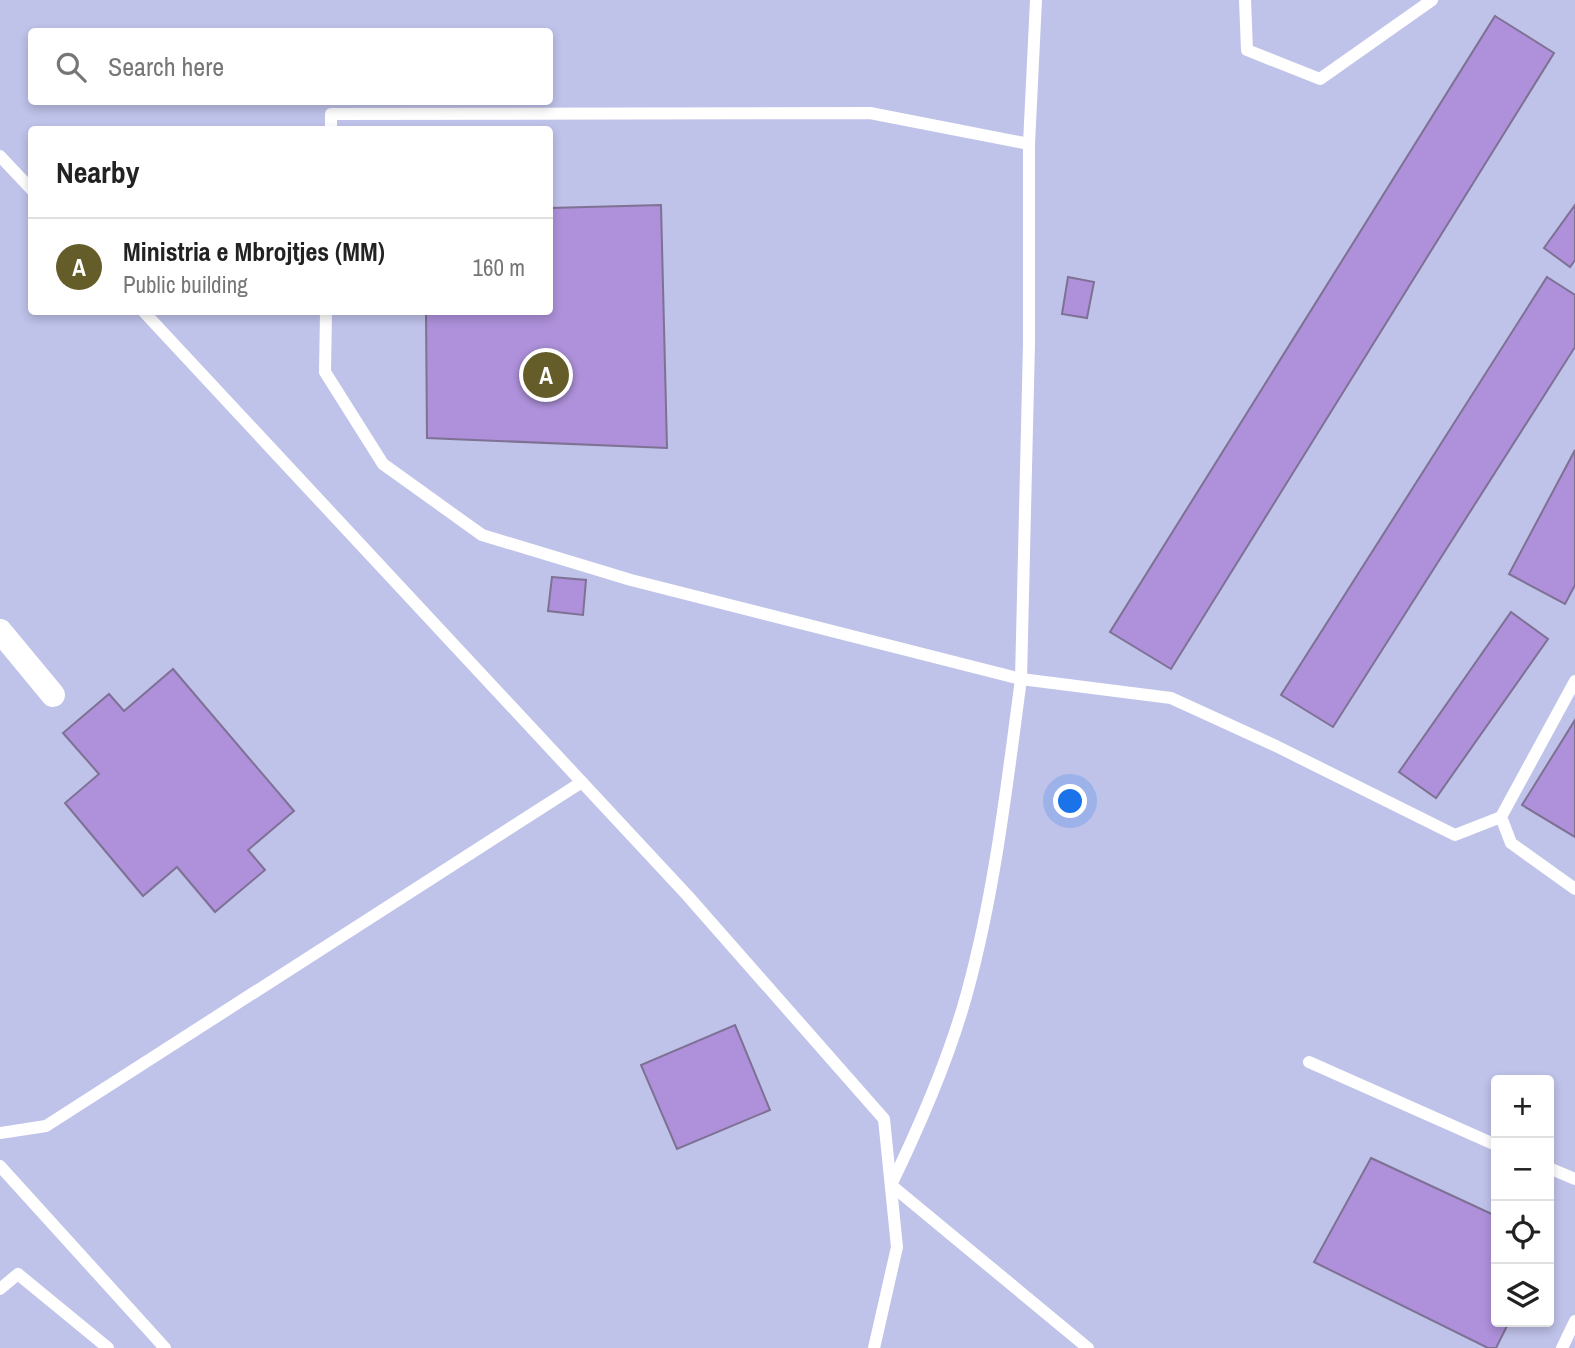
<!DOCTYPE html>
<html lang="en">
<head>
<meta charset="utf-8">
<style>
  :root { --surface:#fff; --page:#f6f6f6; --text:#222; --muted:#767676; --line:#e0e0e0; --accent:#645d29 }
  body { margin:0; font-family:"Archivo Narrow",sans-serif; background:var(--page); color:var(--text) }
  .controls { position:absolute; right:21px; bottom:21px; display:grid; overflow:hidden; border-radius:7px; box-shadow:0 4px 10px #0003 }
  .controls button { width:63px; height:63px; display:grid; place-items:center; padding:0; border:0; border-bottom:2px solid var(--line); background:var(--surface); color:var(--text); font:35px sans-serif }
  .you { position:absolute; left:1071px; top:802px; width:24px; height:24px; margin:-18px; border:5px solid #fff; border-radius:50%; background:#1a73e8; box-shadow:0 0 0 10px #1a73e833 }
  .badge { display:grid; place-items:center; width:46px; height:46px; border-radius:50%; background:var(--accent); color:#fff; font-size:23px; font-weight:700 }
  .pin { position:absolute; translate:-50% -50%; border:4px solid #fff; box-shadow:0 2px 7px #0006 }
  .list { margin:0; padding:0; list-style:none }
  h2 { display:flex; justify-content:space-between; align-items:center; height:91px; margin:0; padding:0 28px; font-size:30px }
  h2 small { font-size:23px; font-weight:400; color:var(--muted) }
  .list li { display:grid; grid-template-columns:46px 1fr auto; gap:21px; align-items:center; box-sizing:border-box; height:98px; padding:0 28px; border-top:2px solid var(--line) }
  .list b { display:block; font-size:26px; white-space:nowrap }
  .list p { margin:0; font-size:23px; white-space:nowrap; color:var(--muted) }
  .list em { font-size:23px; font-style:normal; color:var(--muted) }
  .icon { flex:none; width:38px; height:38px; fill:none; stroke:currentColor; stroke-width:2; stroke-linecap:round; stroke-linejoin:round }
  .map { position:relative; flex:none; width:1575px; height:1348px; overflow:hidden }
  .search { position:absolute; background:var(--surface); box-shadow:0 4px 10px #0003; left:28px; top:28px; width:525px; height:77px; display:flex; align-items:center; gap:18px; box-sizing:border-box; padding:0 24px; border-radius:7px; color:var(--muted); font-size:26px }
  .panel { position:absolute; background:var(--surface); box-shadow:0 4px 10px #0003; left:28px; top:126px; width:525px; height:189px; border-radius:7px }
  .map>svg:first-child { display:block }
  .building { fill:#ae91da; stroke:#7e7194; stroke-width:2 }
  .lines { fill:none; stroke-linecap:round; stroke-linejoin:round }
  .lane { stroke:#fff; stroke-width:12 }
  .street { stroke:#fff; stroke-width:24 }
</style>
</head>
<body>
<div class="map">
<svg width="1575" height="1348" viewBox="0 0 1575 1348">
  <rect width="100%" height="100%" fill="#bfc2e9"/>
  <g class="building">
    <path d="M1495 16 1554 53 1171 669 1110 632Z"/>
    <path d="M661 205 667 448 427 438 426 312H550V208Z"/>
    <path d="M1575 205V260L1570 267 1544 248Z"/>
    <path d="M1068 277 1094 282 1087 318 1062 314Z"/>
    <path d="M1547 277 1575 295V347L1333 727 1281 695Z"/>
    <path d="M1575 450V585L1565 604 1509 574Z"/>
    <path d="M552 577 586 580 583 615 548 611Z"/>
    <path d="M1511 612 1548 639 1436 798 1399 772Z"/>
    <path d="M173 669 294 811 248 850 265 870 215 912 177 867 143 896 65 803 99 774 63 733 109 694 124 711Z"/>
    <path d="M1575 720V837L1522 805Z"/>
    <path d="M735 1025 770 1110 677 1149 641 1065Z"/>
    <path d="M1371 1158 1496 1216V1322H1509L1496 1348H1488L1314 1262Z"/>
  </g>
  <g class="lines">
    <g class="lane">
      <path d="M1036 0 1029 144V343L1021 679 1171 698 1276 746 1455 835 1501 817"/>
      <path d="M1245 0 1247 50 1320 79 1432 0"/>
      <path d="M331 130V114L870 113 1029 144"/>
      <path d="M0 156 32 190"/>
      <path d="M144 312 687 895 884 1119 897 1247 874 1348"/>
      <path d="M326 312 325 372 383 464 482 535 631 580 1021 679C1007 784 995 891 967 993 949 1059 921 1123 891 1185L1088 1348"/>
      <path d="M1575 681 1501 817 1511 843 1575 889"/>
      <path d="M1309 1062 1496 1145"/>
      <path d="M0 1133 46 1126 582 782"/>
      <path d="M0 1166 165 1348"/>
      <path d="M1549 1168 1575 1179"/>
      <path d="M0 1289 18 1274 108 1348"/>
      <path d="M1562 1348 1575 1321"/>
    </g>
    <path class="street" d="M0 631 53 695"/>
  </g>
</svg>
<div class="controls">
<button>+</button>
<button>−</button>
<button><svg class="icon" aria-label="locate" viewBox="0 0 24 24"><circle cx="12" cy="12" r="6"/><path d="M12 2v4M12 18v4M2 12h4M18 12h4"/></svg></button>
<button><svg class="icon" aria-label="layers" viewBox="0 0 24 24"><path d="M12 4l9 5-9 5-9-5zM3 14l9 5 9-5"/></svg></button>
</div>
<div class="you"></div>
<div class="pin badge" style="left:546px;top:375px">A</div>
<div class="search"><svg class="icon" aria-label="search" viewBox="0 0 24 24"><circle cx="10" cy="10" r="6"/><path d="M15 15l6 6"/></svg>Search here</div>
<section class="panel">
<h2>Nearby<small></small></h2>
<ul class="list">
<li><span class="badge">A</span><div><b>Ministria e Mbrojtjes (MM)</b><p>Public building</p></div><em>160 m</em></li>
</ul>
</section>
</div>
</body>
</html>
